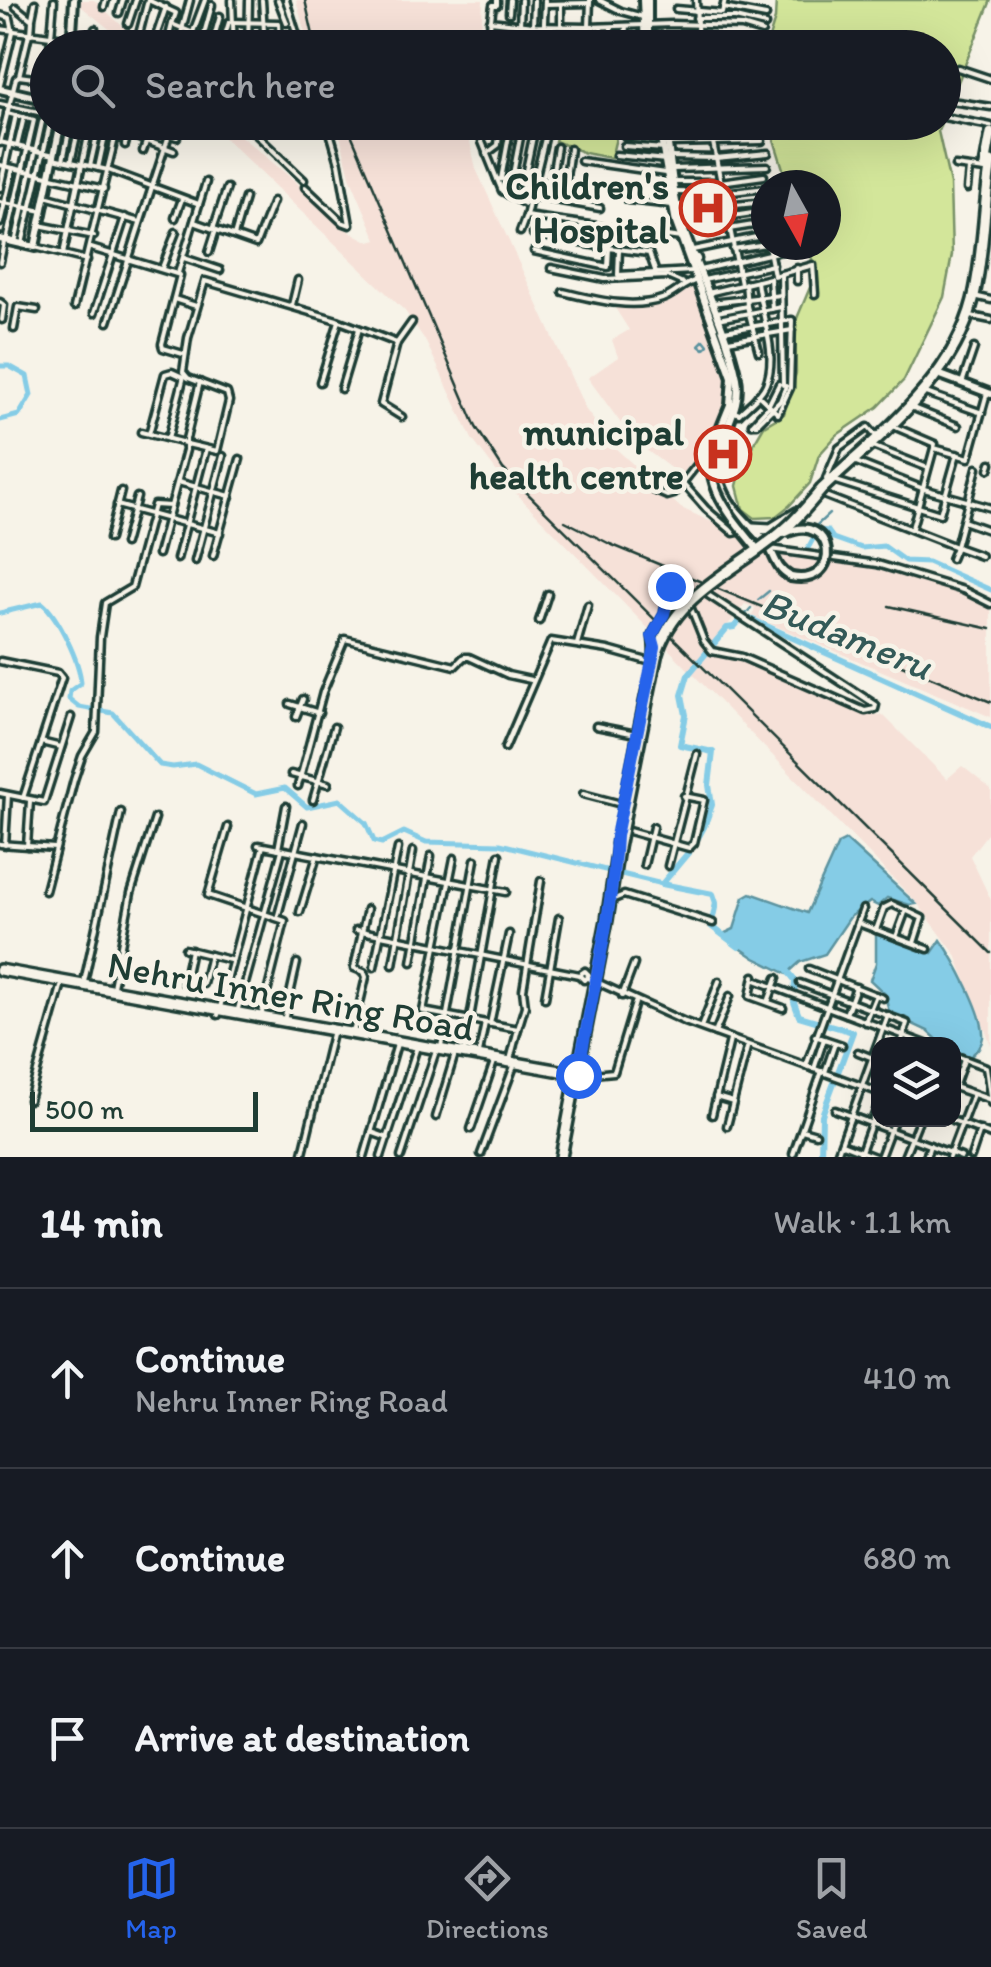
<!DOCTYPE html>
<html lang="en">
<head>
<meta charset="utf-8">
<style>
  :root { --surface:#171b24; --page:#20242c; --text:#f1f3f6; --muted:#9ea1a6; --line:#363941; --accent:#2563eb }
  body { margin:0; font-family:Itim,sans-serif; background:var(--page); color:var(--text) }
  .controls { position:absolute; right:30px; bottom:30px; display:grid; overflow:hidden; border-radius:20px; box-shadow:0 10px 40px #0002 }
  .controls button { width:90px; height:90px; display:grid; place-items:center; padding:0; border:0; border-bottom:2px solid var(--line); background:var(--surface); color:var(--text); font:50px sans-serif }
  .compass { position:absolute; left:751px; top:170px; width:90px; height:90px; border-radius:50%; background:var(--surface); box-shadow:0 10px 40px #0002; rotate:172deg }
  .scale { position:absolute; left:30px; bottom:25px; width:228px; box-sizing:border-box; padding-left:10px; border:5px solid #1f3d34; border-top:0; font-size:28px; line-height:35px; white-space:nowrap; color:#1f3d34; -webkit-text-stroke:8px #f7f3e8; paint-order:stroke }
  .stop { position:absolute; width:30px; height:30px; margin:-22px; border:8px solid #2563eb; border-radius:50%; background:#fff }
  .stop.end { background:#2563eb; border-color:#fff; box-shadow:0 2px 10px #0008 }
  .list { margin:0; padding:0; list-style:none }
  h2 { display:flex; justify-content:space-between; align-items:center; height:130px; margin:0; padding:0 40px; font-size:42px }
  h2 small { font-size:32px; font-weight:400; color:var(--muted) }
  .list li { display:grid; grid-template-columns:65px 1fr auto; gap:30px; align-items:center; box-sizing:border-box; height:180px; padding:0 40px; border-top:2px solid var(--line) }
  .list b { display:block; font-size:38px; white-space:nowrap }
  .list p { margin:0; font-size:32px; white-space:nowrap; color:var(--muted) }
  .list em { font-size:32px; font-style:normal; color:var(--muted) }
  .icon { flex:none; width:55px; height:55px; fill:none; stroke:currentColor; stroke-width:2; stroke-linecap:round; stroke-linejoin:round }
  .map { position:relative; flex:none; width:991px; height:1157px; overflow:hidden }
  .search { position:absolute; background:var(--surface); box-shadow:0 10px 40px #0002; left:30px; right:30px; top:30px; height:110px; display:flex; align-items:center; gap:25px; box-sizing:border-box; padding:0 35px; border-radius:55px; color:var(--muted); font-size:38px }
  .sheet { height:670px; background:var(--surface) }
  nav { display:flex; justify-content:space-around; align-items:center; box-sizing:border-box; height:140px; border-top:2px solid var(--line); background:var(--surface); font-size:28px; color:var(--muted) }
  nav a { display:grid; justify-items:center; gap:5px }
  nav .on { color:var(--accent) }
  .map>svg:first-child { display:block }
  .built { fill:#f6e1d8 }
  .green { fill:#d3e69a; stroke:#799267; stroke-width:2.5 }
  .water { fill:#85cce6; stroke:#5c939f; stroke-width:2.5 }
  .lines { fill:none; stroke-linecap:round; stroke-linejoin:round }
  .stream { stroke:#5c939f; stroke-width:2.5 }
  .canal { stroke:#85cce6; stroke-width:5 }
  .river { stroke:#85cce6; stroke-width:6 }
  .minor-casing { stroke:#1f3d34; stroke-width:11 }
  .tertiary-casing { stroke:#1f3d34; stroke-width:14 }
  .secondary-casing { stroke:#1f3d34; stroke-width:15 }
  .primary-casing { stroke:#1f3d34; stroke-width:16 }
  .minor { stroke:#f7f3e8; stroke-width:4 }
  .tertiary { stroke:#f7f3e8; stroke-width:6 }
  .secondary { stroke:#f7f3e8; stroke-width:8 }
  .primary { stroke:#f7f3e8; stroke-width:9 }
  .rail { stroke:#1f3d34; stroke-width:2.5 }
  .tertiary-bridge-casing { stroke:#1f3d34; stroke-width:14; stroke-linecap:butt }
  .primary-bridge-casing { stroke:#1f3d34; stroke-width:16; stroke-linecap:butt }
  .tertiary-bridge { stroke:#f7f3e8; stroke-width:6 }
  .primary-bridge { stroke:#f7f3e8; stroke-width:9 }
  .route { stroke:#2563eb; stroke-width:12 }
  .labels { text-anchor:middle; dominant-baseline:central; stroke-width:9; stroke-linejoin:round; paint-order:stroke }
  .poi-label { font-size:38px; font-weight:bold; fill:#1f3d34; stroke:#f7f3e8; text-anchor:end }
  .street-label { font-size:38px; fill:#1f3d34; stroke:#f7f3e8 }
  .water-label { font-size:40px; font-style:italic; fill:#335a58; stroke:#f7f3e8 }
</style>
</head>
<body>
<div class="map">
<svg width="991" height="1157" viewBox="0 0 991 1157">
  <rect width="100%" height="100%" fill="#f7f3e8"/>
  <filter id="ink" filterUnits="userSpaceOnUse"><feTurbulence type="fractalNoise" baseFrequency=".01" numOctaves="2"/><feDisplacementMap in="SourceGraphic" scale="20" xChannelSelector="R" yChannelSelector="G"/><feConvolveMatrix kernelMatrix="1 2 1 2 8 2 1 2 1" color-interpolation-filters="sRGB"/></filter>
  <g filter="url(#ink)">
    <g class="built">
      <path d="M73 0H94L145 47H132Z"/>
      <path d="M296 0H483L480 47H309Z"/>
      <path d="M209 123H225L296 182 345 229 370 242 377 240 351 179 337 123H472L470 142 476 169 586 410 613 446 681 508 782 554 863 565 927 581 991 607V717L752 616 755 608 745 604 710 647 864 714 883 715 947 779 962 766 991 789V829L970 856 991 900V1045L956 955 918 904 503 480 472 439 425 340 405 311Z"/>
      <path d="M692 284 726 375 728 405 714 433 681 476 633 440 588 378 618 357 612 340 629 330 615 308 663 303 682 287Z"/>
    </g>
    <g class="green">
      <path d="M776 0H991L944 117V48H766L775 19Z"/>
      <path d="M560 123H626V134H617L611 158 585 153 555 141Z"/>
      <path d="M769 123H941L938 131 950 184 952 255 944 297 904 380 878 407 837 435 819 455 810 483 789 506 775 517 755 518 743 509 737 486 743 462 764 426 784 414 796 373 795 323 811 285 812 245H826V185H788Z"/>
    </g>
    <g class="water">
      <path d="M846 840 916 904 910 905 887 898 878 906 870 902 850 917 825 954 800 962 787 974 755 958 721 935 734 929 744 897 751 893 807 913 838 844Z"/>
      <path d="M876 934 932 953 941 940C954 958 985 1015 983 1037 982 1046 976 1051 970 1057L954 1052V1044H942L928 1031 889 1013 885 994 870 980 876 963Z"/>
    </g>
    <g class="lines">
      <g class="stream">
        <path d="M704 340 708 345 704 349 699 345Z"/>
        <path d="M818 530 817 525 829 514"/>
        <path d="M758 600 769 591"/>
        <path d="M744 616 751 608"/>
      </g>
      <g class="canal">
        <path d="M0 366H9L27 376 31 395 19 415 0 420"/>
        <path d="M808 548 818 530 828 531 833 538 861 548 884 546 905 561 928 562 991 590"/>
        <path d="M0 613 42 603C58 616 80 662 81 683L70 691 69 699 79 707 113 713 160 765 173 767 196 764 256 794 285 788 307 807 340 800 366 823 374 841 382 843 404 832 426 842 500 844 662 884"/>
      </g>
      <g class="river">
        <path d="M739 947 711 926 716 903 713 894 662 884 693 847 704 827 712 805 709 785 713 752 680 745 686 715 682 695 688 675 727 628 734 627 744 616 991 727"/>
        <path d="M786 969 795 980 794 1002 799 1016 853 1032 822 1115 821 1157"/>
      </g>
      <g class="minor-casing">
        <g id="minor">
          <path d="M148 0 176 13 172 24 230 48"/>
          <path d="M232 0 234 48"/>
          <path d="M262 0 265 48"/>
          <path d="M278 0 287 23"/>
          <path d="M286 0 301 48"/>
          <path d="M590 0 589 27 672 24 742 26 762 32"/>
          <path d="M599 0 621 11 643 17"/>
          <path d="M696 0 698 48"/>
          <path d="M545 4 590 3"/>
          <path d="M561 4V26"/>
          <path d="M16 7 32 20 31 34"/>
          <path d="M104 7 106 0"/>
          <path d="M723 8 766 16"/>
          <path d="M676 9 722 13 725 0"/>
          <path d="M119 13 123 0"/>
          <path d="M509 13 510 0"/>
          <path d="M0 15 10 18 13 32 0 85"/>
          <path d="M32 18 35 3"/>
          <path d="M696 18H735L765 25"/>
          <path d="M490 21 533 26 589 27"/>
          <path d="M231 22 279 23 280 48"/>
          <path d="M128 24 136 0"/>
          <path d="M520 25 521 0"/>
          <path d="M533 26 534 0"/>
          <path d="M0 29 72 39"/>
          <path d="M649 35 734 42 748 48"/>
          <path d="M138 38 148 0"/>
          <path d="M488 39 543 47"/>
          <path d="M543 45 545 0"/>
          <path d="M50 48 54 1"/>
          <path d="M90 48 95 29"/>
          <path d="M152 48 166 7"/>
          <path d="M166 48 172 24"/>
          <path d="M177 48 190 0"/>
          <path d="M187 48 205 0"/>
          <path d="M200 48 212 5"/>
          <path d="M211 48 220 16"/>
          <path d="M221 48 229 22"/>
          <path d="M248 48 249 0"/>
          <path d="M487 48 493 5H497V0"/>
          <path d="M600 48 601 27"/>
          <path d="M611 48V27"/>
          <path d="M624 48 626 26"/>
          <path d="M958 68 991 79"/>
          <path d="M19 76 29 34"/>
          <path d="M46 80 48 69"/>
          <path d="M951 101 991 107"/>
          <path d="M0 104 48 114"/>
          <path d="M944 117 991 126"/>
          <path d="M133 122 177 137"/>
          <path d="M243 122 304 180"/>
          <path d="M478 122 510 130 501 179"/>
          <path d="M549 122 526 216 681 238"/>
          <path d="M709 122 741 284"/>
          <path d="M667 133 712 132 766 123"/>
          <path d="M128 134 174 151"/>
          <path d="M625 136H662"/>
          <path d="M0 142 54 155"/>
          <path d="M482 142 497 179 627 189 628 200 672 205"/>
          <path d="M0 143 16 78 19 76 48 80"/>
          <path d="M669 143 762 141"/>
          <path d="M125 145 131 122"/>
          <path d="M17 146 24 117"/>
          <path d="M624 146 664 149"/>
          <path d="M143 151 151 128"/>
          <path d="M486 154 498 145 500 122"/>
          <path d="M616 155 666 160"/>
          <path d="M671 157 716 158 768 153"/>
          <path d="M53 158 108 170 199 204"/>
          <path d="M63 160 71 122"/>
          <path d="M581 161 665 173"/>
          <path d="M71 162 80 122"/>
          <path d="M0 165 104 189"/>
          <path d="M90 166 100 122"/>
          <path d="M955 166 985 170"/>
          <path d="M98 168 108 122"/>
          <path d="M673 169 767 166"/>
          <path d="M497 179 502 191 525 204"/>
          <path d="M551 182 557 147"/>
          <path d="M675 182H720L764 176"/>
          <path d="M565 184 570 149"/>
          <path d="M305 187 342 222 350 225 339 163 327 122"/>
          <path d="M0 188 16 115"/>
          <path d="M967 189 969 169"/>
          <path d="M676 192 724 193 766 188"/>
          <path d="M521 194 534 132 547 133"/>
          <path d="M509 195 523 122"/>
          <path d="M45 196 140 222"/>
          <path d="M533 196 600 208"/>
          <path d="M0 202 42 211"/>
          <path d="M677 205 725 206 766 202"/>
          <path d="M681 216 726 217 766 211"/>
          <path d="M175 218 182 199"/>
          <path d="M194 222 256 244 273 201"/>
          <path d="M0 223 13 168"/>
          <path d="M39 225 94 236"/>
          <path d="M683 228 729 229 766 223"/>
          <path d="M213 229 227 188"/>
          <path d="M520 232 526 216"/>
          <path d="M533 234 609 248 613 228"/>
          <path d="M234 236 245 198"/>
          <path d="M6 241 34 120 7 113"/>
          <path d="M15 243 42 122"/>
          <path d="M22 244 50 124"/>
          <path d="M768 245 774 275"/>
          <path d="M35 247 87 260"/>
          <path d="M91 248 180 275 162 344 163 348 183 354"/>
          <path d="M619 249 618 275 693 271"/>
          <path d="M733 249 766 244"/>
          <path d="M693 250 766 235"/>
          <path d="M534 251 608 267 609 248 649 253 656 273"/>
          <path d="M209 252 216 230"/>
          <path d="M63 254 91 122"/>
          <path d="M184 258 220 270"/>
          <path d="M0 262 4 242"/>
          <path d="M162 268 176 232"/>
          <path d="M551 268 605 279 667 276 683 283"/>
          <path d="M797 268V281"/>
          <path d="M700 270 790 249"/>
          <path d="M178 273 206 182"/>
          <path d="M781 274 783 385"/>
          <path d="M774 276 813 265 815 294"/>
          <path d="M704 280 773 265"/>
          <path d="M745 283 747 306 759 352"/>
          <path d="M563 292C593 299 631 310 662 299 675 295 682 284 697 280"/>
          <path d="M708 293 770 278 772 309"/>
          <path d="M974 296 991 300"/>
          <path d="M174 299 196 306"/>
          <path d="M0 302 4 305 2 320"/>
          <path d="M711 303 781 295"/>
          <path d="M292 305 298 280"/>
          <path d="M74 307 119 122"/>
          <path d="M717 312 747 306"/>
          <path d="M94 313 125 217"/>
          <path d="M971 316 991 320"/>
          <path d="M718 319 781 307"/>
          <path d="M108 322 169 135"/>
          <path d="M14 329 18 307 37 310"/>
          <path d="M724 331 792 320 790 388 778 414 758 395"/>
          <path d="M728 341 792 330"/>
          <path d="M397 343 412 322"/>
          <path d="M320 382 339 321"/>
          <path d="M962 383 974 348"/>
          <path d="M341 389 359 329"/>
          <path d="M923 392 982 413"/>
          <path d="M913 408 958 426"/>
          <path d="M733 411 739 414C748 405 761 396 766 384 779 353 760 313 757 281"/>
          <path d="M752 424H757L780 401 786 386"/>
          <path d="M752 424 767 408 779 384"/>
          <path d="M893 426 935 444 934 448 969 458 987 393"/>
          <path d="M141 432 185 443"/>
          <path d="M149 434 165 374 172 372 183 377"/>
          <path d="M168 439 184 376"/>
          <path d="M187 444 217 451 229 401 227 393 188 378 183 372 188 338 205 281 337 320 397 343 381 404 402 417"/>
          <path d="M872 446 928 468"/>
          <path d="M856 462 924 489 991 508"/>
          <path d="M989 469 991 463"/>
          <path d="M826 479 839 448 868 427 874 434"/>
          <path d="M836 481 940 514 957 454"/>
          <path d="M178 482 230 496"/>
          <path d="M683 483 706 509 734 533 752 529"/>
          <path d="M651 489 667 496 674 494 704 456 712 436 718 435"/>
          <path d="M823 495 956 547 977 468"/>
          <path d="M117 505 220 533"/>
          <path d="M963 521 991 531"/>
          <path d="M912 528 934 448"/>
          <path d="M109 539 121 491"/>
          <path d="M124 544 137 497"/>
          <path d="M770 549 877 564 963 590 991 604"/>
          <path d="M158 554 186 450V439L200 382"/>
          <path d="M213 556 240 459"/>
          <path d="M177 559 206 449"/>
          <path d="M951 559 956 547 981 556"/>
          <path d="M195 561 223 456"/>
          <path d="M539 621 548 594"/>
          <path d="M577 644 588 605"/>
          <path d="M653 655 652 635 664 614 671 575 690 606 704 641 712 651 742 657 865 711 875 709 876 705 702 591"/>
          <path d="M0 661 58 673 62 678 23 798"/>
          <path d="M290 704 319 713"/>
          <path d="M296 717 303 699"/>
          <path d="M596 726 636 734 645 691"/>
          <path d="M41 742 61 747"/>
          <path d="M505 748 551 641 608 650 651 662"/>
          <path d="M291 774 328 784"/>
          <path d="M298 786 323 692 345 639 455 666 464 657H469L508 675 531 680"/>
          <path d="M0 793 44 802 71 717"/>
          <path d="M583 794 625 805"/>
          <path d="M313 800 334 727"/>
          <path d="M228 827 208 895 285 921 261 1017"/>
          <path d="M625 830 689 848 694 843 704 800 684 796"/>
          <path d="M0 844 55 848"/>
          <path d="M615 844 636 736"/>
          <path d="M5 845 8 795"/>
          <path d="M258 845 506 892"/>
          <path d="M27 846 30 801"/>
          <path d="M278 849 286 806"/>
          <path d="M454 858 423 1011 518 1029 510 1060"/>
          <path d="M644 865 653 827"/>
          <path d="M668 866 697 754"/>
          <path d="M45 891 74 780 82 756 96 732 100 637 105 603 132 587 154 505 171 506"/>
          <path d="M614 899 624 895 713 923"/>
          <path d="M300 912 317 856"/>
          <path d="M278 915 303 823"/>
          <path d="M858 923 928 949"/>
          <path d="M356 930 579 975"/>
          <path d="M876 930 884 908 892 904 922 918 914 943"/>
          <path d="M896 937 906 910"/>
          <path d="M185 949 230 960"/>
          <path d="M412 962 431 856"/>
          <path d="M393 965 413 851"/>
          <path d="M374 967 398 848"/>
          <path d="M809 969 883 998"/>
          <path d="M585 971 589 975 584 980 579 975Z"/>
          <path d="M754 976 750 996 783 1008"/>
          <path d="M588 978 685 1022 878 1092"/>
          <path d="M755 980 926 1044"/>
          <path d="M84 982 121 812"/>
          <path d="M184 983 191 950"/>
          <path d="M800 983 907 1023 901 1044"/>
          <path d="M203 984 210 955"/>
          <path d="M113 987 131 893 155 818"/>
          <path d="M622 996 634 964"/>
          <path d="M545 998 559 918"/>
          <path d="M768 1002 777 978"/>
          <path d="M238 1009 282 850"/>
          <path d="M846 1014 856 987"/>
          <path d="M218 1015 263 846"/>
          <path d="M284 1021 297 963"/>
          <path d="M865 1022 876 995"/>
          <path d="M490 1024 509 934"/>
          <path d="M701 1027 719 981"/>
          <path d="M518 1029 525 1006 523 990 541 881"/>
          <path d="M353 1033 366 977 364 972 354 968 367 909"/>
          <path d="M715 1033 730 996"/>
          <path d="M815 1036 842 1045"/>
          <path d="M441 1047 475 860"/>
          <path d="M464 1052 499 855"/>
          <path d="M858 1052 878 1060"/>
          <path d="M479 1053 485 1023"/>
          <path d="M954 1055 986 1067 991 1103"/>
          <path d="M806 1066 863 909"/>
          <path d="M814 1069 824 1039"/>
          <path d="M578 1070 593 1074 614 1072 635 1003"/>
          <path d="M825 1072 835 1043"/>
          <path d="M954 1087 991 1100"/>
          <path d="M954 1088 964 1060"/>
          <path d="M716 1097 733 1102"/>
          <path d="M29 1100 61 987"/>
          <path d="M835 1110 961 1157"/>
          <path d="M712 1115 730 1040"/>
          <path d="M436 1117 455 1054"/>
          <path d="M952 1120 991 1135"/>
          <path d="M727 1126 747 1048"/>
          <path d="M471 1129 494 1062"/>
          <path d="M802 1130 816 1134"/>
          <path d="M371 1132 388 1138"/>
          <path d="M842 1144 875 1157"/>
          <path d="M481 1154 514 1066"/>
          <path d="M793 1154 822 1071"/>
          <path d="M302 1157 332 1034"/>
          <path d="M364 1157 397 1044"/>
          <path d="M381 1157 417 1047"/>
          <path d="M401 1157 436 1051"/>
          <path d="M836 1157 888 1015"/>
          <path d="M859 1157 878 1105"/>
          <path d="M880 1157 894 1120"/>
          <path d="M904 1157 919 1120"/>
          <path d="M926 1157 930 1145"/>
          <path d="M949 1157 973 1094"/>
          <path d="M971 1157 980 1130"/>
        </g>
      </g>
      <g class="tertiary-casing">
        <g id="tertiary">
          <path d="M643 0 645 48"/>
          <path d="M648 0V44"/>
          <path d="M71 48 74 0"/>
          <path d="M0 89 48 100"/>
          <path d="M658 122 676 223 732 377 730 405 717 437"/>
          <path d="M664 122C672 157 671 195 683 228 700 278 726 326 737 378 744 415 708 443 720 481 728 508 747 521 765 541 776 555 774 568 791 577"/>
          <path d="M0 239 35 247 61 122"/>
          <path d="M938 374 991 394"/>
        </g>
      </g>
      <g class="secondary-casing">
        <path id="secondary" d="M692 261 696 259"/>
      </g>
      <g class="primary-casing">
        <g id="primary">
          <path d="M985 166 991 133"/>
          <path d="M822 489C880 434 952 382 973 300 984 255 983 208 991 162"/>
          <path d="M752 528 771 529 797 513"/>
          <path d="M0 970 572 1073"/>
          <path d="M577 1074 607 920 618 848"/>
          <path d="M561 1157 576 1078"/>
        </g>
      </g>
      <use href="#minor" class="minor"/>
      <use href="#tertiary" class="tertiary"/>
      <use href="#secondary" class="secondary"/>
      <use href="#primary" class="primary"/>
      <g class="rail">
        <path d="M305 0 316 48"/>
        <path d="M346 122 476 427 503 469 991 953"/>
        <path d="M565 521 610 544 991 702"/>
        <path d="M889 606 991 629"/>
      </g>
      <g class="tertiary-bridge-casing">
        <g id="tertiary-bridge">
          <path d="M716 439C698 483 732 517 758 550"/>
          <path d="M786 533C835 510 844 587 791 577"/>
        </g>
      </g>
      <g class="primary-bridge-casing">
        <path id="primary-bridge" d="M618 848 656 657C673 593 739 570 785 529 798 518 810 503 822 489"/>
      </g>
      <use href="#tertiary-bridge" class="tertiary-bridge"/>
      <use href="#primary-bridge" class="primary-bridge"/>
    </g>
  </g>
  <g class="lines" filter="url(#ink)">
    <path class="route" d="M578 1075C591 995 613 915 616 836L655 647 652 636 664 614 670 586"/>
  </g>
  <defs>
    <g id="hospital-ring" transform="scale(2.875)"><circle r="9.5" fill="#f7f3e8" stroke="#c8321e" stroke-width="1.5"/><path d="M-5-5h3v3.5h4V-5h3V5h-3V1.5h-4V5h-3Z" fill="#c8321e"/></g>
  </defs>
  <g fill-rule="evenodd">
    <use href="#hospital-ring" x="708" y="208"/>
    <use href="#hospital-ring" x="723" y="454"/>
  </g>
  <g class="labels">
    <g class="poi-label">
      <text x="669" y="186">Children's<tspan x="669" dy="44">Hospital</tspan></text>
      <text x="684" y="432">municipal<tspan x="684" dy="44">health centre</tspan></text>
    </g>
    <g class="street-label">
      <text transform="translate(291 996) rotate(10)">Nehru Inner Ring Road</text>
    </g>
    <g class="water-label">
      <text transform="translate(847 634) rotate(22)">Budameru</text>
    </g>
  </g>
</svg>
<div class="controls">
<button><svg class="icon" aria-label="layers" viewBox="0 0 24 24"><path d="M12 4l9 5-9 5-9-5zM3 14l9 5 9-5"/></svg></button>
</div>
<svg class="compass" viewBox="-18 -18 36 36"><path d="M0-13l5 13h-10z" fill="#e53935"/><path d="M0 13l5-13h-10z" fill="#9ea1a6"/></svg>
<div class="scale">500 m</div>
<div class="stop" style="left:578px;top:1075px"></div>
<div class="stop end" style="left:670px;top:586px"></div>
<div class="search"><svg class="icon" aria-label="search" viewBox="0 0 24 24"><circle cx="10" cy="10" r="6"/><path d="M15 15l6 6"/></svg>Search here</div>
</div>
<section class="sheet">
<h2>14 min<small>Walk · 1.1 km</small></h2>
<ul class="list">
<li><svg class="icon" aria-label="ahead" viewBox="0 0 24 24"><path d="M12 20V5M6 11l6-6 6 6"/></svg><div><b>Continue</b><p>Nehru Inner Ring Road</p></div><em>410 m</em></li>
<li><svg class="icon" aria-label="ahead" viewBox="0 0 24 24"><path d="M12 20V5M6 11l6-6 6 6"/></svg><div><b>Continue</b></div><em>680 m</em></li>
<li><svg class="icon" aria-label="arrive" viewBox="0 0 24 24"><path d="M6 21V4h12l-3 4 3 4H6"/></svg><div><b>Arrive at destination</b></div></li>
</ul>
</section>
<nav>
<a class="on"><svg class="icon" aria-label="map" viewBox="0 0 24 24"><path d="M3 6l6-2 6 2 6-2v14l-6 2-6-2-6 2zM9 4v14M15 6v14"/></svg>Map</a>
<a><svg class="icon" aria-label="directions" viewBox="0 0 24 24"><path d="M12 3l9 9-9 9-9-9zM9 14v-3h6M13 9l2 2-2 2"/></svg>Directions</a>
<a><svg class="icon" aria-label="saved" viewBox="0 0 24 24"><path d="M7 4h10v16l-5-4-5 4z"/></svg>Saved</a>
</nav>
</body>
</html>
